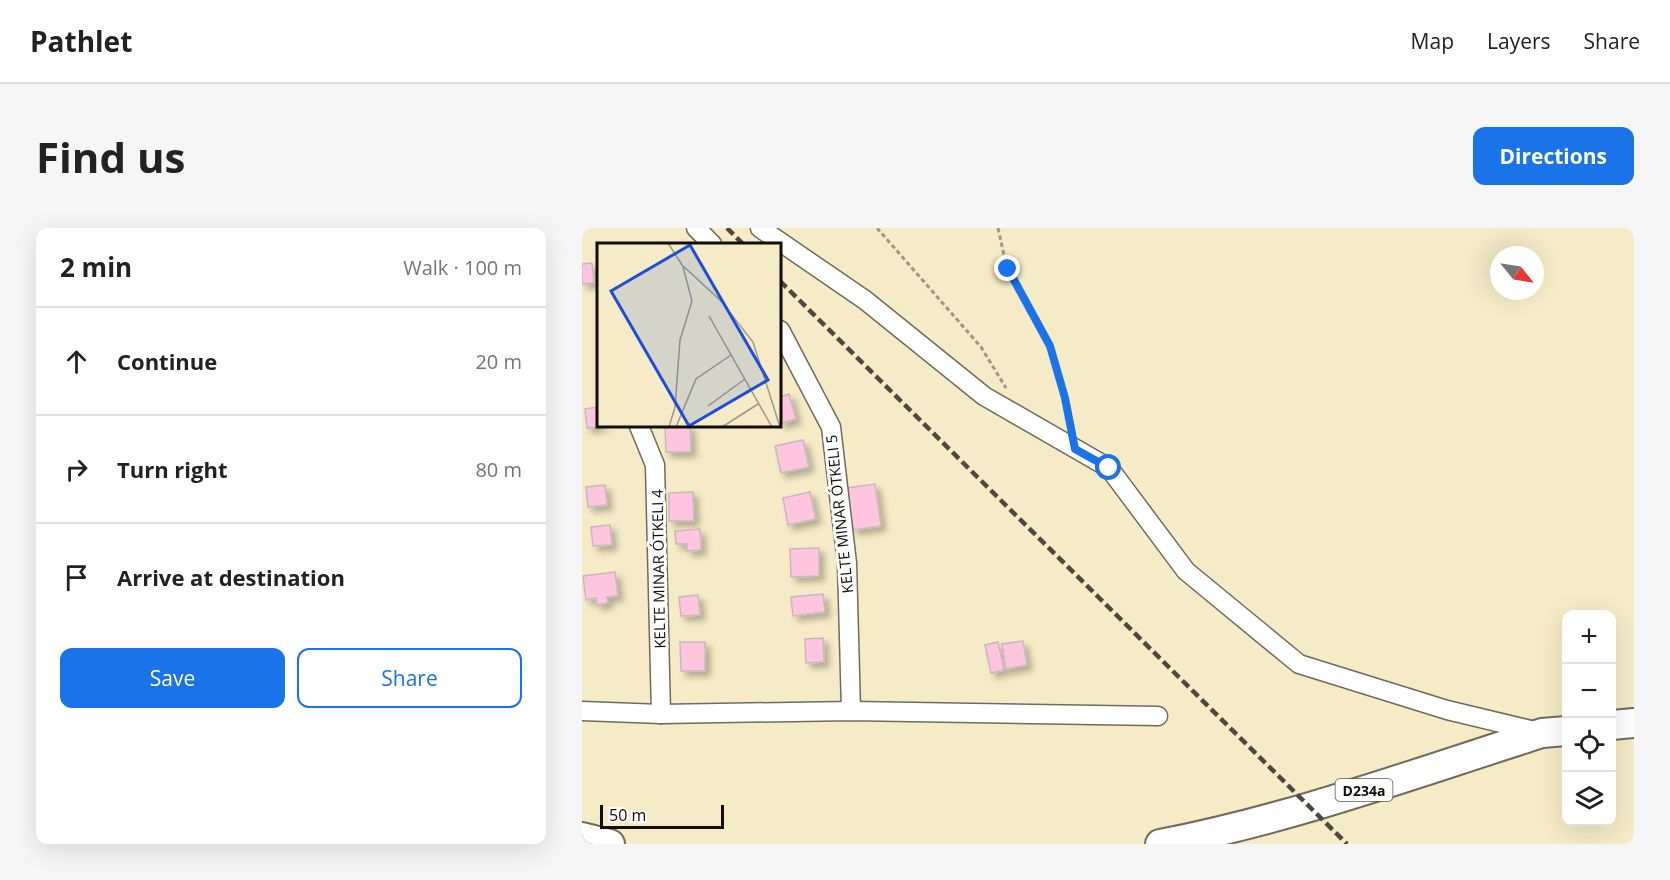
<!DOCTYPE html>
<html lang="en">
<head>
<meta charset="utf-8">
<style>
  :root { --surface:#fff; --page:#f6f6f6; --text:#222; --muted:#767676; --line:#e0e0e0; --accent:#1a73e8 }
  body { margin:0; font-family:"Open Sans",sans-serif; background:var(--page); color:var(--text) }
  .controls { position:absolute; right:18px; bottom:18px; display:grid; overflow:hidden; border-radius:12px; box-shadow:0 6px 24px #0002 }
  .controls button { width:54px; height:54px; display:grid; place-items:center; padding:0; border:0; border-bottom:2px solid var(--line); background:var(--surface); color:var(--text); font:30px sans-serif }
  .compass { position:absolute; left:908px; top:18px; width:54px; height:54px; border-radius:50%; background:var(--surface); box-shadow:0 6px 24px #0002; rotate:120deg }
  .scale { position:absolute; left:18px; bottom:15px; width:124px; box-sizing:border-box; padding-left:6px; border:3px solid #110e08; border-top:0; font-size:16px; line-height:21px; white-space:nowrap; color:#110e08; -webkit-text-stroke:4px #fff; paint-order:stroke }
  .stop { position:absolute; width:18px; height:18px; margin:-14px; border:4px solid #1a73e8; border-radius:50%; background:#fff }
  .stop.end { background:#1a73e8; border-color:#fff; box-shadow:0 2px 6px #0008 }
  .list { margin:0; padding:0; list-style:none }
  h2 { display:flex; justify-content:space-between; align-items:center; height:78px; margin:0; padding:0 24px; font-size:26px }
  h2 small { font-size:20px; font-weight:400; color:var(--muted) }
  .list li { display:grid; grid-template-columns:39px 1fr auto; gap:18px; align-items:center; box-sizing:border-box; height:108px; padding:0 24px; border-top:2px solid var(--line) }
  .list b { display:block; font-size:22px; white-space:nowrap }
  .list em { font-size:20px; font-style:normal; color:var(--muted) }
  .actions { display:flex; gap:12px; padding:18px 24px }
  .actions a { flex:1; padding:14px 0; border:2px solid var(--accent); border-radius:12px; text-align:center; font-size:21px; color:var(--accent) }
  .actions .main { background:var(--accent); color:#fff }
  .icon { flex:none; width:33px; height:33px; fill:none; stroke:currentColor; stroke-width:2; stroke-linecap:round; stroke-linejoin:round }
  .map { position:relative; flex:none; width:1052px; height:616px; overflow:hidden; border-radius:12px }
  header { display:flex; align-items:center; gap:36px; box-sizing:border-box; height:84px; padding:0 30px; background:var(--surface); border-bottom:2px solid var(--line) }
  header strong { font-size:28px }
  nav { display:flex; gap:33px; margin-inline-start:auto; font-size:21px }
  .intro { display:flex; align-items:center; justify-content:space-between; box-sizing:border-box; height:144px; padding:0 36px }
  h1 { margin:0; font-size:42px }
  .button { padding:15px 27px; border-radius:12px; background:var(--accent); color:#fff; font-size:21px; font-weight:700 }
  main { display:flex; gap:36px; padding:0 36px }
  aside { flex:1; background:var(--surface); border-radius:12px; box-shadow:0 6px 24px #0002 }
  .map>svg:first-child { display:block }
  .sand { fill:#f5ebc6; fill-rule:evenodd }
  .building { fill:#ffc5df; stroke:#c9b7bf; stroke-width:1.5; filter:url(#shadow) }
  .lines { fill:none; stroke-linecap:round; stroke-linejoin:round }
  .street-casing { stroke:#726a5c; stroke-width:21 }
  .primary-casing { stroke:#726a5c; stroke-width:32 }
  .path { stroke:#9e978b; stroke-width:3; stroke-dasharray:4.5 3; stroke-linecap:butt }
  .street { stroke:#fff; stroke-width:18 }
  .primary { stroke:#fff; stroke-width:28 }
  .rail { stroke:#4d4940; stroke-width:4.5; stroke-dasharray:9 4.5; stroke-linecap:butt }
  .route { stroke:#1a73e8; stroke-width:8 }
  .labels { text-anchor:middle; dominant-baseline:central; stroke-width:6; stroke-linejoin:round; paint-order:stroke }
  .shield { fill:#fff; stroke:#585652; stroke-width:1.5 }
  .shield-label { font-size:14px; font-weight:bold; fill:#110e08 }
  .street-label { font-size:15px; fill:#110e08; stroke:#fff }
  .inset-road { fill:none; stroke:#9f988c; stroke-width:1.5 }
  .view { fill:#1d4ed8; fill-opacity:0.15; stroke:#1d4ed8; stroke-width:3 }
  .inset-edge { fill:none; stroke:#110e08; stroke-width:3 }
</style>
</head>
<body>
<header>
<strong>Pathlet</strong>
<nav><a>Map</a><a>Layers</a><a>Share</a></nav>
</header>
<div class="intro"><h1>Find us</h1><a class="button">Directions</a></div>
<main>
<aside>
<h2>2 min<small>Walk · 100 m</small></h2>
<ul class="list">
<li><svg class="icon" aria-label="ahead" viewBox="0 0 24 24"><path d="M12 20V5M6 11l6-6 6 6"/></svg><div><b>Continue</b></div><em>20 m</em></li>
<li><svg class="icon" aria-label="right" viewBox="0 0 24 24"><path d="M7 20v-9h11M14 6l5 5-5 5"/></svg><div><b>Turn right</b></div><em>80 m</em></li>
<li><svg class="icon" aria-label="arrive" viewBox="0 0 24 24"><path d="M6 21V4h12l-3 4 3 4H6"/></svg><div><b>Arrive at destination</b></div></li>
</ul>
<div class="actions"><a class="main">Save</a><a>Share</a></div>
</aside>
<div class="map">
<svg width="1052" height="616" viewBox="0 0 1052 616">
  <defs>
    <filter id="shadow"><feDropShadow dx="5" dy="5" stdDeviation="3" flood-color="#0004"/></filter>
  </defs>
  <rect width="100%" height="100%" fill="#fdf4e4"/>
  <path class="sand" d="M0 0H1052V616H0ZM16 16H198V198H16ZM917 27H953V63H917ZM984 386H1030V594H984Z"/>
  <g class="building">
    <path d="M10 35 12 55 0 56V36Z"/>
    <path d="M207 166 214 191 198 196V169Z"/>
    <path d="M16 179V198H24L5 200 3 181Z"/>
    <path d="M83 198H108L109 224H84Z"/>
    <path d="M221 212 227 239 199 245 193 218Z"/>
    <path d="M293 256 299 298 271 302 265 260Z"/>
    <path d="M23 257 25 277 6 279 4 259Z"/>
    <path d="M111 264 112 293H87V265Z"/>
    <path d="M228 264 234 291 206 297 201 270Z"/>
    <path d="M28 297 30 317 11 318 9 299Z"/>
    <path d="M118 301 119 322 105 323V316H94L93 303Z"/>
    <path d="M237 320V348L209 349 208 321Z"/>
    <path d="M33 344 36 368 25 369 26 375 15 377 14 370 4 372 1 348Z"/>
    <path d="M241 366 243 384 211 388 209 369Z"/>
    <path d="M116 367 118 387 99 388 97 369Z"/>
    <path d="M241 410 242 434 224 435 223 411Z"/>
    <path d="M441 413 445 437 424 441 420 416Z"/>
    <path d="M98 414H123V443H99Z"/>
    <path d="M416 414 422 442 409 445 403 417Z"/>
  </g>
  <g class="lines">
    <g class="street-casing">
      <g id="street">
        <path d="M114 0 130 16"/>
        <path d="M178 0 283 72 402 168 527 240 604 343 717 436 865 482 957 504"/>
        <path d="M198 102 249 199 265 335 269 483"/>
        <path d="M57 198 73 237 79 486"/>
        <path d="M0 483 79 486 269 483 576 488"/>
      </g>
    </g>
    <g class="primary-casing">
      <g id="primary">
        <path d="M1030 497 1052 495"/>
        <path d="M0 609 28 616"/>
        <path d="M578 616C708 591 834 545 960 505L984 503"/>
      </g>
    </g>
    <g class="path">
      <path d="M295 0 399 119 424 160"/>
      <path d="M416 0 425 41 468 118 483 170 489 199"/>
    </g>
    <use href="#street" class="street"/>
    <use href="#primary" class="primary"/>
    <g class="rail">
      <path d="M145 0 161 16"/>
      <path d="M198 53 765 616"/>
    </g>
  </g>
  <g class="lines">
    <path class="route" d="M426 41 468 118 483 170 493 221 527 240"/>
  </g>
  <g class="labels">
    <rect class="shield" x="753.5" y="551" width="57" height="22" rx="4.5"/>
    <g class="shield-label">
      <text x="782" y="562">D234a</text>
    </g>
    <g class="street-label">
      <text transform="translate(257 286) rotate(-96)">KELTE MINAR ÓTKELI 5</text>
      <text transform="translate(76 341) rotate(-91)">KELTE MINAR ÓTKELI 4</text>
    </g>
  </g>
  <g transform="translate(15 15)">
    <rect width="184" height="184" fill="#fdf4e4"/>
    <path d="M0 0H184V184H0Z" fill="#f5ebc6"/>
    <path class="inset-road" d="M71 0 85 22 123 57 156 99 183 184M112 73 175 184M111 163 148 136M72 184 78 164 83 97 95 58 86 24M79 184 99 136 134 112M125 184 161 161"/>
    <path class="view" d="M93 2 171 137 92 183 14 48Z"/>
    <rect width="184" height="184" class="inset-edge"/>
  </g>
</svg>
<div class="controls">
<button>+</button>
<button>−</button>
<button><svg class="icon" aria-label="locate" viewBox="0 0 24 24"><circle cx="12" cy="12" r="6"/><path d="M12 2v4M12 18v4M2 12h4M18 12h4"/></svg></button>
<button><svg class="icon" aria-label="layers" viewBox="0 0 24 24"><path d="M12 4l9 5-9 5-9-5zM3 14l9 5 9-5"/></svg></button>
</div>
<svg class="compass" viewBox="-18 -18 36 36"><path d="M0-13l5 13h-10z" fill="#e53935"/><path d="M0 13l5-13h-10z" fill="#767676"/></svg>
<div class="scale">50 m</div>
<div class="stop" style="left:527px;top:240px"></div>
<div class="stop end" style="left:426px;top:41px"></div>
</div>
</main>
</body>
</html>
